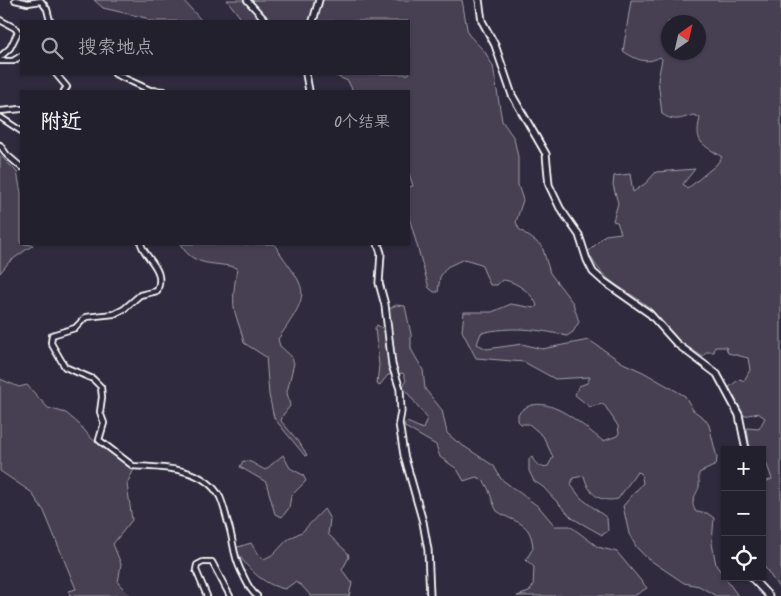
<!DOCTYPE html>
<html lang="zh">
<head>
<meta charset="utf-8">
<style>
  :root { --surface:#23202e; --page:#2b2836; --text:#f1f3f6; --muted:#a3a3aa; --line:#403e4a }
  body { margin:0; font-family:Kalam,"LXGW WenKai TC",sans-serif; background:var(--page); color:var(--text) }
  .controls { position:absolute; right:15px; bottom:15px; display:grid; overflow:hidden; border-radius:0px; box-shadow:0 1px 4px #0004 }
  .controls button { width:45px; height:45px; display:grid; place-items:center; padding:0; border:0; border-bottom:1px solid var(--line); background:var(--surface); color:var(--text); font:25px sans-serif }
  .compass { position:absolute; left:661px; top:15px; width:45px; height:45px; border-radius:50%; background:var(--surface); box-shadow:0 1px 4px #0004; rotate:34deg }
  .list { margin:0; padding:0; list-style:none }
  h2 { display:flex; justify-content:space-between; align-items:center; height:65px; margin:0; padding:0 20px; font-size:21px }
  h2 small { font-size:16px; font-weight:400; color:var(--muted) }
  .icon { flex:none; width:28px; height:28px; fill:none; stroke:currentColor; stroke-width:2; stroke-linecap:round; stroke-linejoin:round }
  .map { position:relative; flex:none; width:781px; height:596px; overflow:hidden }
  .search { position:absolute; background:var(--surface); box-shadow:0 1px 4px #0004; left:20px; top:20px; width:390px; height:55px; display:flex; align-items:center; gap:12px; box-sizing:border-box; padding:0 18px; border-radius:0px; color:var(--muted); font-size:19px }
  .panel { position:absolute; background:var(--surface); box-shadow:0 1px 4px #0004; left:20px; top:90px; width:390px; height:155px; border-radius:0px }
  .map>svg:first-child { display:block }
  .green { fill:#464152; stroke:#a2a0a8; fill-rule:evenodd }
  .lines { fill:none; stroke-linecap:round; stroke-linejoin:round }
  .street-casing { stroke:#fff; stroke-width:8 }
  .secondary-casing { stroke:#fff; stroke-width:9 }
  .street { stroke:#2f2a3d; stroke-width:4.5 }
  .secondary { stroke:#2f2a3d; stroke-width:5.5 }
</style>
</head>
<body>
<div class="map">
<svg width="781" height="596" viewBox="0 0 781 596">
  <rect width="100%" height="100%" fill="#2f2a3d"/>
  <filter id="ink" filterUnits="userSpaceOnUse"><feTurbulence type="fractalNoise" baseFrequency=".02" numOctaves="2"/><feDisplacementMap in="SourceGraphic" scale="10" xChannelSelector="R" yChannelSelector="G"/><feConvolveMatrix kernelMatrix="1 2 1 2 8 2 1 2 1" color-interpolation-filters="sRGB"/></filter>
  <g filter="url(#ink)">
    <g class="green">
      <path d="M94 0H183L202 21H149L146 18 103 8Z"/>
      <path d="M227 0H319L313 21H243Z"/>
      <path d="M322 0H462L468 34 485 52 493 66 502 121 514 138 518 157V185L523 200 516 222 519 229 542 246 550 273 573 303 579 322 573 332 567 336C538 329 510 326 481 333L477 344 487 349 522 344 542 349 589 340 623 363 643 372 685 396 693 410 705 419 709 425 717 458 716 465 699 473C698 478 700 483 699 487 696 496 689 501 696 512L707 513 714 518 712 543 716 565 738 596H716L699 586 684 583 647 558 637 548 629 534 623 506 643 483 641 473 637 472 635 475 618 499C599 503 589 494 584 476L573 478 571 485 581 498 607 518 608 531 602 535 572 518 543 487 534 481 529 471V459L532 457C535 464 540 468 548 466L553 457 543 436 529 424H521L518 421V414C542 386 583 426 603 441L617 436 619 433 618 426 605 406 602 404 590 407 575 395 579 386 587 383 590 377 555 379 524 362 476 358 462 331 464 312H492L511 304 534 308 537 306C534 294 514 280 502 280L497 285H490L481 264 464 259 447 267 440 277 438 292H434L429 288 409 217V187L413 186 409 173V91H353L348 81 331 74H409V21H317Z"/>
      <path d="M631 0H781V591L762 563V483L772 479 766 462 762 463V450H750L747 428 759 429 765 418 758 413 744 416 729 387 740 379 744 381 750 370 748 358 728 353 726 347H715L714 352H706L703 357C690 348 673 339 663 326 658 320 657 314 650 308 624 287 605 285 588 252L605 235 621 233 617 222 613 221 618 203 613 185 614 176 630 174 633 192 646 183 656 172 695 169 683 184 687 189 716 165 722 157C702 144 694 143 700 118L694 115C681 118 675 123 662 114L658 80 662 59 660 57C646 65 635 59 623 51ZM668 22H698V52H668Z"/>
      <path d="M0 155 17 172 21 193V244L33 245 9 262 0 273Z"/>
      <path d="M180 244H274C305 291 315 287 278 339L280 346 291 356 294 363 287 392 290 406 283 415 281 421 299 442 307 455 305 456 274 418 269 395 266 357 244 343C242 333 239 326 236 316 231 302 235 283 237 268 215 261 195 269 180 244Z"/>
      <path d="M396 305 405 306 411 334V349L423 370 425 389 442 410 447 433 456 441 494 466 501 479 539 507 555 526H570L598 547 617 552 647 588 634 596H517L529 592 533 586 534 567 526 560 533 548C531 520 515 524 497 511 490 500 490 480 476 477L464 481 457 469 440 457 436 445 405 427 404 424 407 422 423 429 427 418 403 387 406 380 403 373 388 375 379 386 377 384 379 365 375 328 377 325 384 329C384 318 385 310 396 305Z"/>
      <path d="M0 379 19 387 27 385 48 408 66 413 79 424 92 439 134 469 127 484 132 520 113 544 121 564 118 583 131 596H70L69 591 76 589 44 511 31 492 0 471Z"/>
      <path d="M283 455 290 468 303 475 306 481 291 496 289 508 282 517 275 514 266 482 240 467 243 461 251 462 265 470Z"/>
      <path d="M324 509 330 519 328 534 348 553 349 557 342 570 352 583 349 596H311L301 585 295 582 285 589C263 585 245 567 235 548L251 543 258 555 264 559 274 554 287 540 303 531Z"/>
    </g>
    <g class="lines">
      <g class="street-casing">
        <g id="street">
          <path d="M15 0 28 3 41 1 47 9 50 21"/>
          <path d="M247 0 266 21"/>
          <path d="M0 20 15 28 18 32 10 48 0 57"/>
          <path d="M0 61H13L21 56"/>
          <path d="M56 74 67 87 64 91"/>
          <path d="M115 74 150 90 164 91"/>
          <path d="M0 111 21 109"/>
          <path d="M0 117 21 131"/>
          <path d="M0 145 7 155 21 167"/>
          <path d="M141 244C147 261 166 269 157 291L140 295 124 309 114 314 86 317 75 328 52 335 51 343 65 367 93 379 101 387 102 397 100 412 104 423 99 440 133 466C162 468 203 466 220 497 223 504 226 515 228 523 234 540 232 553 241 571 246 580 248 589 257 596"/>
          <path d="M207 596 196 570 197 565 203 562H212L230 596"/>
        </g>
      </g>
      <g class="secondary-casing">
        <g id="secondary">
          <path d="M479 0 482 21 495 45 512 95 546 154 549 185 560 208 579 235 587 260 593 272 603 281 650 314 677 344 717 374 739 415 746 450"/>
          <path d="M313 21 319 0"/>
          <path d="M306 74 309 91"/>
          <path d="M378 244 381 253 379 283 385 305 392 365 400 389 401 412 399 423 404 455 423 522 428 550 430 596"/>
          <path d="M751 577 769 596"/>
        </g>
      </g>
      <use href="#street" class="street"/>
      <use href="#secondary" class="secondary"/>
    </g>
  </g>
</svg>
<div class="controls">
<button>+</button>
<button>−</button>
<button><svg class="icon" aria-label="locate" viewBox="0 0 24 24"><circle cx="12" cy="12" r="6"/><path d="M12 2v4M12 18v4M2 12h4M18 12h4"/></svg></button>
</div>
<svg class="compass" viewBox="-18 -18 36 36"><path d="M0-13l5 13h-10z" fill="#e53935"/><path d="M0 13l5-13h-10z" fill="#a3a3aa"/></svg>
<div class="search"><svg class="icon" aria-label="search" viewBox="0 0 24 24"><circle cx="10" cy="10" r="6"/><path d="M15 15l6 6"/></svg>搜索地点</div>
<section class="panel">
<h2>附近<small>0个结果</small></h2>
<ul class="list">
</ul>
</section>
</div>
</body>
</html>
